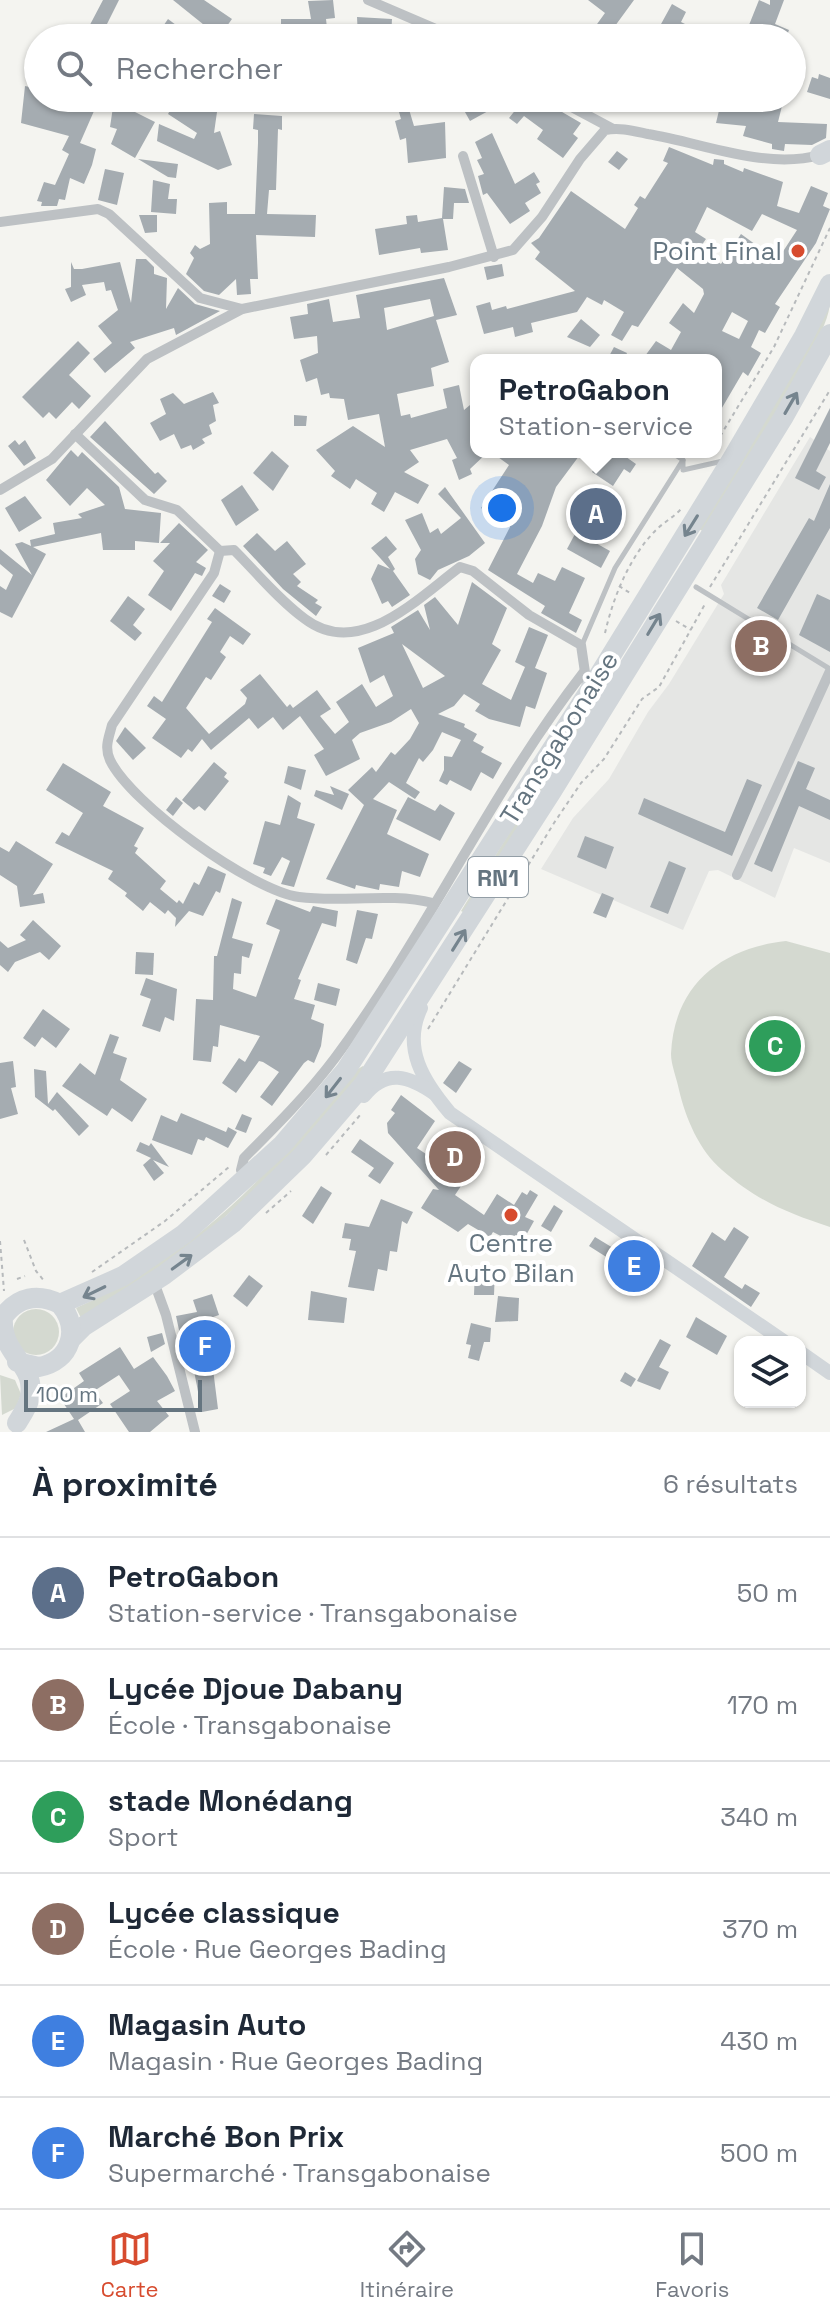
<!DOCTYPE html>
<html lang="fr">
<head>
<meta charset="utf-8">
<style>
  :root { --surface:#fff; --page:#f2f2f3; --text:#1f2937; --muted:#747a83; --line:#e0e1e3; --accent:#d74b2e }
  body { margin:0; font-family:"Space Grotesk",sans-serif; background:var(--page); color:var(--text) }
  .controls { position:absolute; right:24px; bottom:24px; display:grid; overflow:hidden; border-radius:16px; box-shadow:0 2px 6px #0004 }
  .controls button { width:72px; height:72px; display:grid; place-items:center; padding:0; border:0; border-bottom:2px solid var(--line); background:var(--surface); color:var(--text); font:40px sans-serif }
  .scale { position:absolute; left:24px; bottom:20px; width:178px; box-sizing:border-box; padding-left:8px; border:4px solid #657580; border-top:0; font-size:22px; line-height:28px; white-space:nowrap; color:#657580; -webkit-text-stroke:6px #fff; paint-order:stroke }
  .you { position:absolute; left:502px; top:508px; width:28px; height:28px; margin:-20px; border:6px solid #fff; border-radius:50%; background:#1a73e8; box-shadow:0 0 0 12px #1a73e833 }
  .badge { display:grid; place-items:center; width:52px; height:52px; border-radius:50%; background:var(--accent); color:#fff; font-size:26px; font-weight:700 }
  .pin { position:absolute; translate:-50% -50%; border:4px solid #fff; box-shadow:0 2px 8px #0006 }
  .popup { position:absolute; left:470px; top:354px; width:252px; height:104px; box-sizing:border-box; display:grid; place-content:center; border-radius:16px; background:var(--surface); filter:drop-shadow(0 2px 6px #0005); font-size:26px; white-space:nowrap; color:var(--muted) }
  .popup b { font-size:30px; color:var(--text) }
  .popup::after { content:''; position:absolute; left:50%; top:100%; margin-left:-16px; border:16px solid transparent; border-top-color:var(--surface) }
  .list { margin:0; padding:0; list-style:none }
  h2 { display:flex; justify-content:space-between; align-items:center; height:104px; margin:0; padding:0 32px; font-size:34px }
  h2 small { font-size:26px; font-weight:400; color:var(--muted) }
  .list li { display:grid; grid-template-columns:52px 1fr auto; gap:24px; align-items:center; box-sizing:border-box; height:112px; padding:0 32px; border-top:2px solid var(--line) }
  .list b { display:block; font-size:30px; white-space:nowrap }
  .list p { margin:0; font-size:26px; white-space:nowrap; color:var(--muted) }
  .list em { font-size:26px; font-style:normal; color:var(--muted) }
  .icon { flex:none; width:44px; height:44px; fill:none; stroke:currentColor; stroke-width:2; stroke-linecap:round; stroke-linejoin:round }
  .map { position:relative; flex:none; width:830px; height:1432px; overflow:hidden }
  .search { position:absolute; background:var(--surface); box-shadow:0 2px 6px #0004; left:24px; right:24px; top:24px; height:88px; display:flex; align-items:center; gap:20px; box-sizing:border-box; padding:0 28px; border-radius:44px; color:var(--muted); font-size:30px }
  .sheet { height:776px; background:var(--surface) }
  nav { display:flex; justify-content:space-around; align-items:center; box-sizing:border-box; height:112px; border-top:2px solid var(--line); background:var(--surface); font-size:22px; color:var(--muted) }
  nav a { display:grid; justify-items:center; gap:4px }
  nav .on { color:var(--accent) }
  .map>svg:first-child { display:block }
  .built { fill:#e5e6e4 }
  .green { fill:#d4d9d0 }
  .building { fill:#a5acb1; fill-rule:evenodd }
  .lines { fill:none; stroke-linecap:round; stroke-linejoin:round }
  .path { stroke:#b7babc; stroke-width:2; stroke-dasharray:4 4; stroke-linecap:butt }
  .lane { stroke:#bdc1c4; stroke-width:5 }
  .street { stroke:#bdc1c4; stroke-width:10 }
  .secondary { stroke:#d1d6da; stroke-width:14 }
  .highway { stroke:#d1d6da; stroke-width:20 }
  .oneway { stroke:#75848e }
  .poi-dot { fill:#d74b2e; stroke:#fff; stroke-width:3 }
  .labels { text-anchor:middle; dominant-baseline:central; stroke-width:8; stroke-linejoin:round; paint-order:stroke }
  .shield { fill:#fff; stroke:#939ea6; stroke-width:2 }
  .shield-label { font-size:24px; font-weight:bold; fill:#657580 }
  .poi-label { font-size:26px; fill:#657580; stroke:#fff; text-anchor:end }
  .street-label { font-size:26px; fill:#657580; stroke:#fff }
</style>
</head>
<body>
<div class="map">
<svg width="830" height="1432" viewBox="0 0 830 1432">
  <rect width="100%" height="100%" fill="#f4f4f0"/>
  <path class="built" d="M810 437 830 451V863L794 848 775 898 718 870 709 871 683 930 541 869 573 818 609 779 648 712 669 684 724 594 721 585Z"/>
  <g class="green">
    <path d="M830 302C830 341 729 489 703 531L698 529Z"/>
    <path d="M604 680 610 684 465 913 461 911Z"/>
    <path d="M786 941 830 953V1227C787 1213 756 1200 722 1170 699 1150 686 1119 679 1090 677 1079 671 1065 671 1054 674 985 721 948 786 941Z"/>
    <path d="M363 1066 365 1068 293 1155 194 1245 81 1318 76 1308C142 1279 205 1234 255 1183 278 1160 341 1076 363 1066Z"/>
    <circle cx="36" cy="1332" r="23"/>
    <path d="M0 1375 15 1380 21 1394 16 1408 2 1415Z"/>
  </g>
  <g class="building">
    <path d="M103 0H119L106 26 115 32 112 38H83Z"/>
    <path d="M173 0H204L232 19 219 37Z"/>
    <path d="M333 0 335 18 326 19 328 37 271 38 270 26 281 25V19H311L308 1Z"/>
    <path d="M588 0H634L615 26 632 38H587L605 13Z"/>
    <path d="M759 0 770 5V0H784L775 24 789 30 786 38 745 35Z"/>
    <path d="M672 4 686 12 681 22 713 38 655 35Z"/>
    <path d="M357 17 392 19 391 38H358Z"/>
    <path d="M168 19 184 31 179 38H167L159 32Z"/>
    <path d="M251 27 253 38H236L234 29Z"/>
    <path d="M500 28 556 30V38H499Z"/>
    <path d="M819 74 830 78V99L807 92 812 77 818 79Z"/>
    <path d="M25 86 38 89V98L74 103 94 111 80 143 96 149 92 165 84 184 70 178 65 200 59 199 57 206H41L42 202 37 201 44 182 55 185 69 154 62 150 69 136 21 123Z"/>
    <path d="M177 98H190L208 110 209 98H219L214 133 220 131 232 165 218 170 157 141 159 124 194 139 197 133 168 114Z"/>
    <path d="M278 98H297V108L279 109Z"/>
    <path d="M395 98H426V101L408 106 414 126 445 122 446 158 408 163 406 138 400 140 395 121 401 119Z"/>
    <path d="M457 98H512L470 121Z"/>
    <path d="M525 98H538L581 123 573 134 578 138 563 158 537 139 543 130 524 116 517 124 509 118Z"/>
    <path d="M733 98H754L782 106 778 122 827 124 826 138 812 145 785 144 784 151 772 149V144L743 136 746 126 716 123 721 102 731 104Z"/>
    <path d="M113 107 129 109 155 122 135 158 111 144 117 129 110 127Z"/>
    <path d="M254 114 282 116V130L278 129 276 190H269L267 214 316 215 315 237 256 235 258 279H250L251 294 237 295 236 279 219 295 204 291 186 274 194 258 190 253 195 245 200 249 210 244 209 203 227 202V214H255L258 143V130L253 129Z"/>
    <path d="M492 133 515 184 534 172 540 182 536 184 541 193 525 203 530 211 510 224 487 193 483 195 478 176 484 174 477 160 482 158 475 142Z"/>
    <path d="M669 147 713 165 714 159 724 160V164L743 172 744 168 783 182 777 206 799 213 811 186 828 193 823 206 830 209 816 243 775 304 780 307 765 333 759 330 751 347 761 353 748 376 743 372 716 418V360H651L645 356 656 341 671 350 681 332 669 323 683 303 694 313 704 294 703 289 677 268 638 327 632 325 622 341 611 335 624 312 604 300 602 305 587 297 577 312 531 323 533 332 515 337 513 327 484 334 476 306 490 302 492 310 506 306 507 309 575 291 535 259 540 252 531 243 539 238 571 191 625 229 638 208 634 205 640 196 645 199 668 163 663 161ZM707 207 752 231 762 214 797 230 782 253 766 244 763 250 741 234 721 264 699 249 706 239 695 232ZM732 312 748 321 739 339 722 331Z"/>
    <path d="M617 151 628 159 619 170 608 162Z"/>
    <path d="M138 159 178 164 176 178 168 177Z"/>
    <path d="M105 169 124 173 117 205 98 200Z"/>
    <path d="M153 180 170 184 168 199H177L176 214 151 212Z"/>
    <path d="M444 187 465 189 469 203H454L453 219H443L448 250 421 253 420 248 379 255 375 229 407 224 406 216 417 215 418 222 442 218Z"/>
    <path d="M139 215H157V232L145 233Z"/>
    <path d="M136 259H146L154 267V274L167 278 166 309 178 288 195 304 220 311 176 335 174 328 130 342 135 348 105 373 93 359 112 343 98 326 118 310 111 290 106 291 104 282 82 285 86 295 71 302 65 289 71 287V262L74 269H82L120 262 131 303Z"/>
    <path d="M502 264 504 276 487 280 484 267Z"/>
    <path d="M444 278 457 315 436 320 449 362 431 368 434 386 397 394 401 416 410 414 411 418 447 408 443 389 459 385 464 410 476 400V452H488L470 469 472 474 459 480 452 460 457 458 447 439 410 450 419 462 404 472 429 485 418 504 395 492 384 512 371 504 377 493 356 479 350 489 331 476 335 471 316 450 353 426 385 447 379 414 348 420 344 399 330 398 329 393 321 395 317 378 306 382 300 360 318 353 317 336 294 339 290 317 308 314 307 304 329 299 333 322 360 318 356 295ZM430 299 434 316 387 330 384 308Z"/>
    <path d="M581 319 600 335 590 347 567 337Z"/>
    <path d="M78 341 90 353 69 375 91 396 79 409 72 402 56 419 49 412 43 418 22 397Z"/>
    <path d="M614 347 627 353 624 360H607Z"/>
    <path d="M213 392 219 403 213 405 216 421 209 425 212 434 202 439 205 443 193 450 191 445 181 449 174 434 160 441 150 423 166 414 160 399 173 393 184 404Z"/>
    <path d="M830 408V443L816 471 826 477 819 490 795 478Z"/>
    <path d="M294 415 307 416 306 426H294Z"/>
    <path d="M105 421 155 474 158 472 167 481 154 494 90 437Z"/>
    <path d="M15 440 19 445 25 440 36 458 24 466 8 446Z"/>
    <path d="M71 450 78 457 82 452 119 487 125 509 161 513 159 543 135 541V550H103L101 533 33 547 46 554 12 618 0 612V586L6 590 13 575 0 564V549L32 575 15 544 22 542 31 546 30 540 55 534 53 523 82 518 78 514 105 505 87 488 70 506 46 480Z"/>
    <path d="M272 451 289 466 273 491 253 473Z"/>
    <path d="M491 452H582L556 487 542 526 517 574 533 583 538 573 555 581 562 567 585 578 569 613 582 620 576 633 541 613 545 606 488 570 510 527V522L506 525 481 508 509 465Z"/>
    <path d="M605 452 613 458 619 452 636 464 630 473 624 469 613 486 592 472Z"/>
    <path d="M830 484V528L778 620 757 608 809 518 814 521Z"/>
    <path d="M242 485 259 510 236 526 221 500Z"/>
    <path d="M445 487 485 543 469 556 438 570 430 580 418 574 415 559 421 550 405 520 422 513 430 533 438 528 441 534 461 518 438 494Z"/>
    <path d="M25 496 42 518 19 532 5 508Z"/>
    <path d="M179 523 208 550 196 562 206 568 202 576 195 573 171 611 148 595 164 571 153 561 170 543H160Z"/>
    <path d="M576 532 610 551 601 568 567 549Z"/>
    <path d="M257 533 275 551 287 541 306 564 293 574 301 582 297 586 318 600 315 603 322 607 316 616 283 589 243 546Z"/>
    <path d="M386 536 397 549 388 557 395 569 393 571 410 595 392 607 388 601 382 604 371 579 378 564 390 569 371 548Z"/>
    <path d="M472 582 507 608 492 644 501 650 482 684 511 700 525 667 515 662 529 627 548 635 535 668 547 673 535 709 526 706 520 727 489 719 475 711 480 704 464 694 454 706 438 714 465 724 464 727 477 734 473 741 484 747 481 752 502 763 493 779 481 772 471 791 450 780 447 785 439 781 444 770V756L452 757 461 740 442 732 433 750 423 762 419 758 406 783 420 792 415 799 389 782 373 799 397 810 387 834 429 854 420 877 402 871 399 887 380 884 379 890 356 885 355 889 326 879 364 805 348 790 372 767 376 772 391 752 395 755 410 739 419 723 411 709 391 722 360 733 352 740 360 759 326 776 314 755 324 749 300 716 283 730 273 717 258 729 249 718 211 750 202 739 192 752 188 749 181 758 152 738 166 719 147 706 154 696 162 702 212 622 207 619 215 608 251 634 243 645 230 636 220 652 226 657 211 680 206 677 186 708 209 734 245 704 247 698 240 690 260 674 287 707 290 704 293 708 317 690 331 709 320 716 335 734 349 722 336 702 362 684 376 707 393 696 384 675 370 683 358 648 394 633 391 627 418 610 430 630 424 605 435 597 458 625ZM402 644 445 676 423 688Z"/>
    <path d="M220 584 231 591 224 603 212 596Z"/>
    <path d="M817 594 830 600V652L799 635Z"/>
    <path d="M128 596 145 609 133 625 142 633 135 641 110 621Z"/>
    <path d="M125 727 146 748 133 760 116 741Z"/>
    <path d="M798 761 815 768 806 789 830 800V820L799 806 772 872 754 864Z"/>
    <path d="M214 762 227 773 224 777 229 781 205 811 199 806 194 810 182 800Z"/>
    <path d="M63 763 111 792 103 806 144 828 134 846 138 848 135 853 166 881 160 889 177 903 179 900 183 904 194 882 199 885 208 866 226 874 220 893 216 891 203 916 189 911 175 927 176 918 168 910 165 914 150 902 143 911 125 896 127 893 108 879 113 871 55 843 62 832 69 836 83 813 46 790Z"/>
    <path d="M288 766 306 770 301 790 284 783Z"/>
    <path d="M747 779 762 785 732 856 638 814 644 798 725 832Z"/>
    <path d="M330 786 349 794 342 810 314 796 316 790 334 795Z"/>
    <path d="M288 795 301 803 297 818 315 824 294 887 281 884 290 861 282 857 271 876 263 873 265 868 253 864 265 821 280 825Z"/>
    <path d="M176 797 183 803 173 816 166 810Z"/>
    <path d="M408 797 435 811 440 804 455 813 440 841 396 819Z"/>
    <path d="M585 836 614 847 606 869 577 857Z"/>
    <path d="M16 841 53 864 33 895 43 893 45 903 20 907 17 886 0 875V847L9 852Z"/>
    <path d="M669 861 686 868 668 914 650 907Z"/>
    <path d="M602 893 614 898 606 918 593 913Z"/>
    <path d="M232 898 242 902 232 938 253 944 249 958 242 956 241 974 234 973 233 989 256 997 280 930 266 924 276 899 310 912 313 906 338 911 336 927 322 923 298 979 301 980 294 999 315 1005 311 1019 324 1024 321 1046 314 1063 308 1060 304 1063 272 1106 260 1097 279 1072 263 1062 259 1061 236 1093 222 1083 239 1058 245 1062 260 1036 220 1025 218 1047 213 1046 211 1062 193 1060 196 999 213 1000 214 956H217Z"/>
    <path d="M357 910 378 914 372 939 366 938 357 964 346 960Z"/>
    <path d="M33 920 61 946 49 960 40 952 15 962 8 972 0 965V941L8 948 26 940 20 935Z"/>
    <path d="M136 952 154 953 153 975 135 974Z"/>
    <path d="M146 978 177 989 174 1021 165 1017 160 1032 142 1026 151 999 140 995Z"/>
    <path d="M318 983 340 989 336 1006 314 1000Z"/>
    <path d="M43 1009 70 1029 56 1048 42 1037 35 1047 23 1038Z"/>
    <path d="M110 1034 119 1037 113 1053 127 1058 120 1080 147 1099 132 1122 112 1108 107 1116 62 1086 80 1063 95 1075Z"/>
    <path d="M13 1061 16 1087 11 1088 18 1114 0 1119V1063Z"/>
    <path d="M459 1061 472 1069 456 1093 443 1083Z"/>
    <path d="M34 1069 46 1071 48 1104 57 1092 89 1126 79 1136 55 1109 53 1111 35 1097Z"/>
    <path d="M401 1095 435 1121 417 1148 465 1180 455 1195 484 1215 497 1194 514 1205 522 1192 527 1195 530 1190 538 1195 525 1217 534 1221 520 1246 493 1232 490 1237 468 1224 458 1232 421 1208 433 1189 439 1190 388 1133 387 1123 395 1113 391 1110Z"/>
    <path d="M181 1113 226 1132 228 1127 237 1132 228 1148 206 1137 204 1141 198 1139 192 1155 152 1140 161 1115 177 1122Z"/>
    <path d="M242 1114 252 1118 246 1133 235 1129Z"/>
    <path d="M360 1139 394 1163 380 1184 368 1176 374 1168 351 1152Z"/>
    <path d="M140 1142 149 1146 151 1143 169 1167 153 1160 164 1173 154 1181 143 1165 151 1158 136 1151Z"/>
    <path d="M321 1186 332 1193 313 1224 302 1216Z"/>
    <path d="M381 1199 413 1212 407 1224 402 1221 397 1252 390 1251 387 1271 378 1269 374 1291 348 1287 356 1251 349 1250 351 1239 342 1238 345 1223 369 1227Z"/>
    <path d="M554 1205 563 1211 551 1232 541 1226Z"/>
    <path d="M734 1227 749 1237 724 1277 742 1289 745 1284 760 1293 751 1307 692 1266 712 1232 725 1241Z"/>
    <path d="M595 1237 646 1268 641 1279 589 1246Z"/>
    <path d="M475 1269 495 1270 494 1295H474Z"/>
    <path d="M249 1275 263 1286 247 1307 233 1296Z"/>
    <path d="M311 1291 347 1298 344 1323 308 1320Z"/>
    <path d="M212 1294 219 1315 196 1323 198 1333 191 1334 194 1357 185 1358 176 1316 197 1312 193 1300Z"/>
    <path d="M498 1296 519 1298 518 1321 495 1322Z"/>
    <path d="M696 1317 727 1336 717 1355 686 1337Z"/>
    <path d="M471 1323 491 1328 490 1342H484L479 1361 468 1358 471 1345 466 1344Z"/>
    <path d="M162 1333 165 1344 151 1352 147 1337Z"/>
    <path d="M660 1339 671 1345 659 1367 669 1372 660 1390 637 1381Z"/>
    <path d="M120 1347 134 1369 153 1357 167 1376 175 1391 157 1401 169 1416 150 1432H129L110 1404 130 1391 119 1375 94 1391 103 1403 78 1420 85 1432H46L74 1419 60 1398 84 1381 79 1373Z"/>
    <path d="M213 1369 218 1409 202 1412 194 1371Z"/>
    <path d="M625 1372 636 1379 631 1387 620 1381Z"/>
  </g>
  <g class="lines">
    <g class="path">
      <path d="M716 443 774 347 830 228"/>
      <path d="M619 586 630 593"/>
      <path d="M710 587 830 390"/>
      <path d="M676 621 691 630"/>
      <path d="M605 633C613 598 629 557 656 530 664 522 674 517 681 509"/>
      <path d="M428 1029 554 823 581 783 604 759 642 699 659 687 705 604"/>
      <path d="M326 1155 361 1114"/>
      <path d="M266 1213 291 1191"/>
      <path d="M24 1240 36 1271 45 1282"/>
      <path d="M0 1241 4 1291"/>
      <path d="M92 1272 165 1221 229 1167"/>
      <path d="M17 1279 25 1276"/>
    </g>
    <g class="lane">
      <path d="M671 452 683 460"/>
      <path d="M696 587 830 669"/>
      <path d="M582 645 615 568 683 460V470L723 461"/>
    </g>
    <g class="street">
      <path d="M368 0 457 38"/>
      <path d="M555 98 613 129"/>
      <path d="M463 156 494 257"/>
      <path d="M0 222 98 209 109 214 200 298 242 309"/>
      <path d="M75 434 145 500 177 510 220 551"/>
      <path d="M0 490 52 459 147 359 242 309 449 267 513 250 542 217 580 159 605 130C620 127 634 131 648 134 703 143 765 170 820 155"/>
      <path d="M737 875 830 671"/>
      <path d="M433 903C388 892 344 903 299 897 251 890 131 804 110 760 104 747 109 737 112 725L214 573 220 551 234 550C257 573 279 600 305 619 359 660 418 598 460 567L473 571 529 615 581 645 588 693"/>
      <path d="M247 1179 241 1170 244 1158C276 1126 308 1094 335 1058 426 936 489 794 583 673"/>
      <path d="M154 1282 166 1315 195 1432"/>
    </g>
    <g class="secondary">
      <path d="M421 1008C402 1048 423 1081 450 1113L785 1342"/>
      <path d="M364 1096C386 1068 409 1076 435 1094"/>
      <path d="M800 1352 830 1373"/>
    </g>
    <g class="highway">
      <path d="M820 155 830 150"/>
      <path d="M60 1304 123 1276 184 1234 282 1145 346 1070 588 693 732 459 804 336 830 284"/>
      <path d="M72 1338 84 1326 164 1275 233 1223 303 1155 364 1084 552 791 783 418 830 334"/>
      <path d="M17 1423C21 1416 27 1408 29 1400 39 1364 0 1357 3 1317 18 1296 38 1293 60 1304 81 1329 71 1361 39 1367L17 1362"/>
    </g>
  </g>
  <defs><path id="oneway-shaft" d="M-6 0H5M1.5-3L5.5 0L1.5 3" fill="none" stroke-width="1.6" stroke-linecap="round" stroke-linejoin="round" transform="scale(2)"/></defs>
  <g class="oneway">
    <use href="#oneway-shaft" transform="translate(791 403) rotate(-60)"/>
    <use href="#oneway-shaft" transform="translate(691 526) rotate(122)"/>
    <use href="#oneway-shaft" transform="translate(654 624) rotate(-59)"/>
    <use href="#oneway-shaft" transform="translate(459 940) rotate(-58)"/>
    <use href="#oneway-shaft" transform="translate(333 1088) rotate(128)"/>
    <use href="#oneway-shaft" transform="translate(182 1262) rotate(-36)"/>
    <use href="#oneway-shaft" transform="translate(94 1292) rotate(154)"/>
  </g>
  <g class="poi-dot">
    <circle cx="798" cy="251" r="8"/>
    <circle cx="511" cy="1215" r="8"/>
  </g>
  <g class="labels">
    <rect class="shield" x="468" y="857" width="60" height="40" rx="6"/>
    <g class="shield-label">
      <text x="498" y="877">RN1</text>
    </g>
    <g class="poi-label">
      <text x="782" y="251">Point Final</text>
      <text x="511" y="1243" text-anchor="middle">Centre<tspan x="511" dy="30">Auto Bilan</tspan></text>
    </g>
    <g class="street-label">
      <text transform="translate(559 738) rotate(-58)">Transgabonaise</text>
    </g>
  </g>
</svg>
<div class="controls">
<button><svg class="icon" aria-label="layers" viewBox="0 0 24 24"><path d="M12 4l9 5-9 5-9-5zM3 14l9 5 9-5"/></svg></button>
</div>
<div class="scale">100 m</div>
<div class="you"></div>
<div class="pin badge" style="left:596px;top:514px;background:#5c6f8a">A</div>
<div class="popup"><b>PetroGabon</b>Station-service</div>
<div class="pin badge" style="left:761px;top:646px;background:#8d6e63">B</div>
<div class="pin badge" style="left:775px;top:1046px;background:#2e9e5b">C</div>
<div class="pin badge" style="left:455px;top:1157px;background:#8d6e63">D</div>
<div class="pin badge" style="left:634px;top:1266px;background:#3f7fe0">E</div>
<div class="pin badge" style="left:205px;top:1346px;background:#3f7fe0">F</div>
<div class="search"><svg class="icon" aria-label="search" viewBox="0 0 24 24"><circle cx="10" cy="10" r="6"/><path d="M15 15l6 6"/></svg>Rechercher</div>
</div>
<section class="sheet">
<h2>À proximité<small>6 résultats</small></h2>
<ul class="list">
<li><span class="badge" style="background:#5c6f8a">A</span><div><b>PetroGabon</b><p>Station-service · Transgabonaise</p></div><em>50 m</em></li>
<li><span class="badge" style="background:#8d6e63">B</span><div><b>Lycée Djoue Dabany</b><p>École · Transgabonaise</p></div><em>170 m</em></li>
<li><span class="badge" style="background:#2e9e5b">C</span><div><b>stade Monédang</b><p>Sport</p></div><em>340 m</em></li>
<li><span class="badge" style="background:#8d6e63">D</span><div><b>Lycée classique</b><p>École · Rue Georges Bading</p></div><em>370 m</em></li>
<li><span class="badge" style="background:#3f7fe0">E</span><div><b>Magasin Auto</b><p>Magasin · Rue Georges Bading</p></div><em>430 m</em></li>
<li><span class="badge" style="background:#3f7fe0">F</span><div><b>Marché Bon Prix</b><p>Supermarché · Transgabonaise</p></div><em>500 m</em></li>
</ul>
</section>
<nav>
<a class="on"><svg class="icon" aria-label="map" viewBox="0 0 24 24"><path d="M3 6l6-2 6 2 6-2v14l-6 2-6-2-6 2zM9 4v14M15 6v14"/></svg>Carte</a>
<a><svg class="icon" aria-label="directions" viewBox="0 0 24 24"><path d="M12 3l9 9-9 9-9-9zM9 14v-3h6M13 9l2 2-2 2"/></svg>Itinéraire</a>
<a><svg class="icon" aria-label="saved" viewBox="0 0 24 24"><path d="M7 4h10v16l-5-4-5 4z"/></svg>Favoris</a>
</nav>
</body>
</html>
